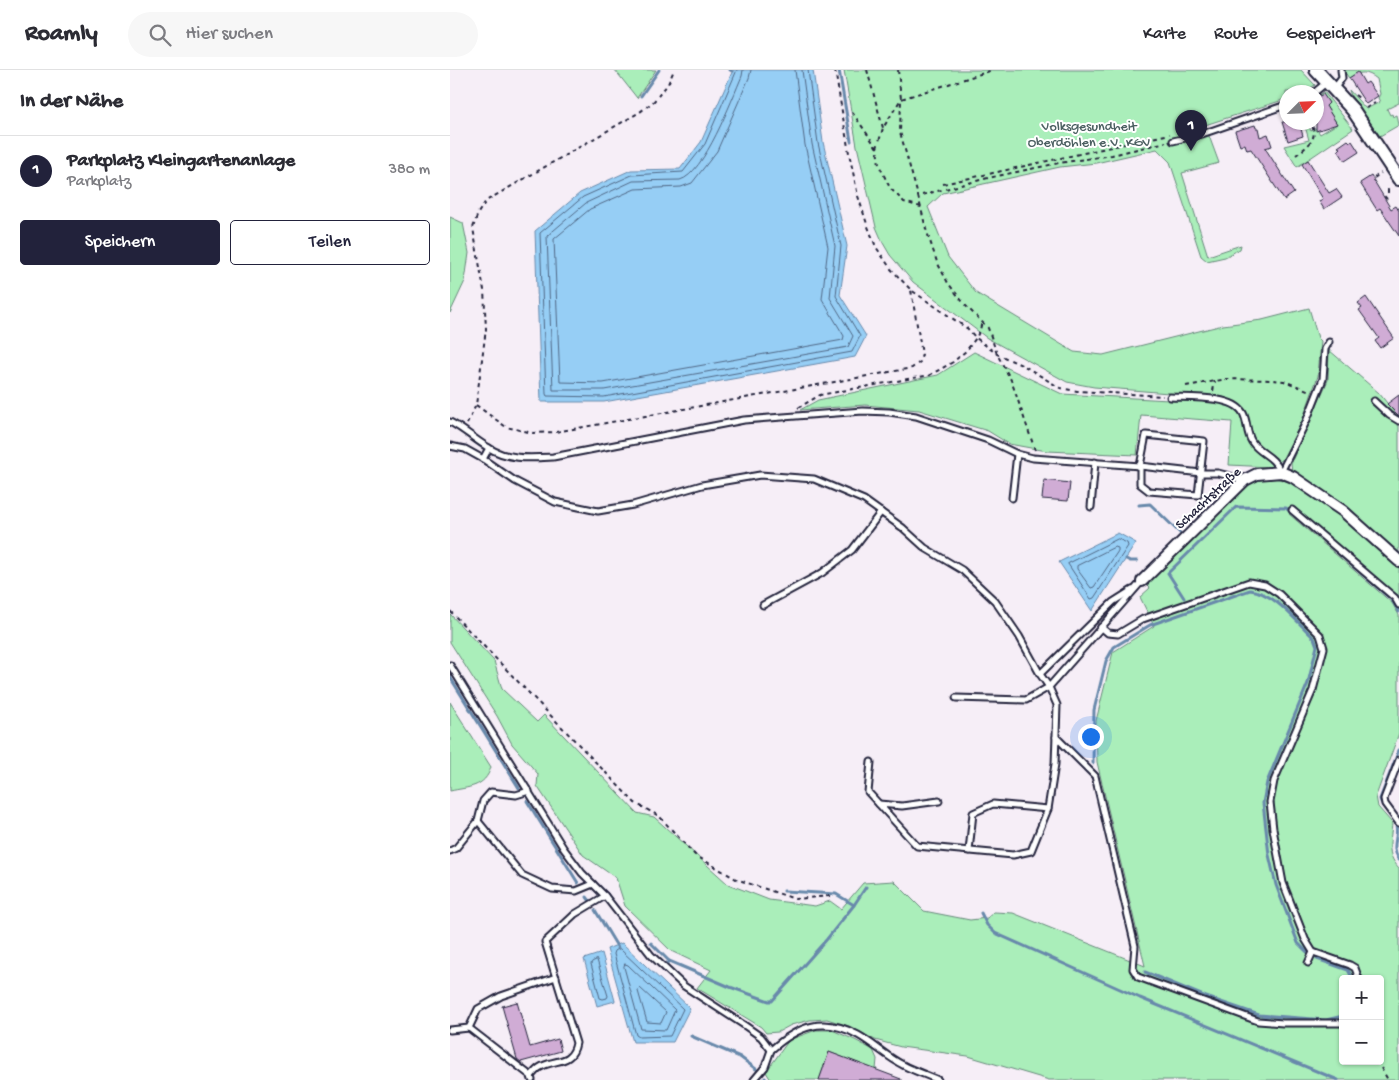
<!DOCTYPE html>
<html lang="de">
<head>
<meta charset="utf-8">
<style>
  :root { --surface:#fff; --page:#f7f7f7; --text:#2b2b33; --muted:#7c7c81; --line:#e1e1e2; --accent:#22223b }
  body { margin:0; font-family:"Gochi Hand",sans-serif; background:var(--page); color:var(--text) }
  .controls { position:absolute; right:15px; bottom:15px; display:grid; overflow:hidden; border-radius:5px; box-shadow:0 1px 4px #0004 }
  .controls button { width:45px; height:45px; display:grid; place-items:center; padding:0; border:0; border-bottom:1px solid var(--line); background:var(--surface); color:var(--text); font:25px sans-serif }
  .compass { position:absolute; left:829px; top:15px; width:45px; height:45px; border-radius:50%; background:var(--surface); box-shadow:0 1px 4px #0004; rotate:66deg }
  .you { position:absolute; left:640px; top:666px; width:18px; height:18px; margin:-12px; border:4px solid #fff; border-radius:50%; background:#1a73e8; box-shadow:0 0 0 8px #1a73e833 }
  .badge { display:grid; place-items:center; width:32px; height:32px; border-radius:50%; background:var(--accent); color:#fff; font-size:16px; font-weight:700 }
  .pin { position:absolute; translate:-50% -41px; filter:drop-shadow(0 1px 2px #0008) }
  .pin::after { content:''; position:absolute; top:26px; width:18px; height:15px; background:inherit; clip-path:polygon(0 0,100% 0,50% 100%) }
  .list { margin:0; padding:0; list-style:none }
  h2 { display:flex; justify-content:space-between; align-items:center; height:65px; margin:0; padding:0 20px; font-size:21px }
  h2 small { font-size:16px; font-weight:400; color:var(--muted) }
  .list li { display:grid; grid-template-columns:32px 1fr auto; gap:15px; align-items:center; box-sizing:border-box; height:70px; padding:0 20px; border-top:1px solid var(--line) }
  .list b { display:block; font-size:19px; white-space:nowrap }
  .list p { margin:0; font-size:16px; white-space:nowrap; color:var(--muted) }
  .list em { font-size:16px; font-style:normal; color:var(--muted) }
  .actions { display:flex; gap:10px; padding:15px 20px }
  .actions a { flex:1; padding:11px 0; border:1px solid var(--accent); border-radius:5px; text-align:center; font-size:18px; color:var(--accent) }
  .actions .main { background:var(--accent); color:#fff }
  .icon { flex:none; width:28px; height:28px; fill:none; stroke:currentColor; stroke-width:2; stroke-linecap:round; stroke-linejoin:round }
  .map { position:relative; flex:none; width:949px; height:1010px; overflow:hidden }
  header { display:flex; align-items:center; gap:30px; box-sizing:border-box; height:70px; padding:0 25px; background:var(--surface); border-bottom:1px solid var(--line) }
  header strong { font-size:24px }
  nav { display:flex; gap:28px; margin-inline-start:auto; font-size:18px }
  .search { width:350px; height:45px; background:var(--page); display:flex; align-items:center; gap:12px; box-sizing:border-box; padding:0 18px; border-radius:28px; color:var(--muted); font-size:19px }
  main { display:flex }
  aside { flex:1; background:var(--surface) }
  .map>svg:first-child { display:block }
  .green { fill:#aaeeba; stroke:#66887a; fill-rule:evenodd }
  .water { fill:#96cef5; stroke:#6889ab }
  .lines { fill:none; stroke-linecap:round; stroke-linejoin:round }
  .shore { stroke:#506785; stroke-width:1 }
  .stream { stroke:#6889ab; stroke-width:3 }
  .building { fill:#d0acd5; stroke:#22223b }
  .service-casing { stroke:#22223b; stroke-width:9 }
  .minor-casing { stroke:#22223b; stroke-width:14 }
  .tertiary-casing { stroke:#22223b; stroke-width:16 }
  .path { stroke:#22223b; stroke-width:2; stroke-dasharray:4 4; stroke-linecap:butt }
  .service { stroke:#fff; stroke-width:5 }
  .minor { stroke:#fff; stroke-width:10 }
  .tertiary { stroke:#fff; stroke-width:12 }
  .labels { text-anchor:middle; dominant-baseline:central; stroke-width:4; stroke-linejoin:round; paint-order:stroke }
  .park-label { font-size:14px; fill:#4b5f61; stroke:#fff }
  .street-label { font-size:14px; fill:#22223b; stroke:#fff }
</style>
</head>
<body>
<header>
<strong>Roamly</strong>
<div class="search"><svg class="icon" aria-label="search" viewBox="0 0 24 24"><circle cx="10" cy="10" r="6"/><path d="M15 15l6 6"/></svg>Hier suchen</div>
<nav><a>Karte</a><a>Route</a><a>Gespeichert</a></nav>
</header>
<main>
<aside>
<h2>In der Nähe<small></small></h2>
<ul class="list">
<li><span class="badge">1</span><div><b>Parkplatz Kleingartenanlage</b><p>Parkplatz</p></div><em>380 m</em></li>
</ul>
<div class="actions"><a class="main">Speichern</a><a>Teilen</a></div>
</aside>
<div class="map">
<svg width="949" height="1010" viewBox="0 0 949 1010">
  <rect width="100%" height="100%" fill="#f6eef7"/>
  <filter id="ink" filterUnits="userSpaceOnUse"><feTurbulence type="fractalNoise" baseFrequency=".02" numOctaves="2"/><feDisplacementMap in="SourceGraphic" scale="10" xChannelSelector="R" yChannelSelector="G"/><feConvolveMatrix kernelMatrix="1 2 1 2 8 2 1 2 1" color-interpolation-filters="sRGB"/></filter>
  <g filter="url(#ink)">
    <g class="green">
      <path d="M165 0H206L187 28Z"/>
      <path d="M394 0H851L865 15C856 22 847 22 836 22V29L755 55 769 93 732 103 758 186 791 175 790 179 775 187 757 191 751 186 720 92 707 79 646 93 610 97 493 123 478 137 498 187 526 223 624 282 653 285 773 255 812 250 859 238 868 268 871 271 868 306 852 351 832 390 820 397 779 395 782 352 691 345 687 385 597 381 559 374 538 361 469 340 415 335 350 340 368 330 488 305 524 282 612 324 719 330V323L644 317 617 312 537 268 463 212 440 185 433 173 426 157 407 76Z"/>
      <path d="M893 0H949V33L937 39 940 45 942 44 943 47 947 45 949 55 930 66 901 26 899 20 916 39 930 32 928 28 930 24 927 9C917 1 910 1 899 8Z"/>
      <path d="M874 22 903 59 847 97 834 76 859 70 854 53H857L861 61 866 58 870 64 887 54 876 36 879 33 873 25 867 29V26Z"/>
      <path d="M0 147 13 153 19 183 15 211 0 243Z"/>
      <path d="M879 280 929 323 949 348V484L896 435 842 401 841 393 878 310Z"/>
      <path d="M824 408 841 412 884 440 949 498V529L946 525 844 439 839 444 942 533 949 545V663L926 726 928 737 942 753C941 772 935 783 949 798V1010H599L518 986 451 977 425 970 399 956 377 949 360 950 341 955 328 962 316 963 311 957 247 918 261 900 221 881 175 836 166 808 133 785 87 716 88 704 62 674 47 646 0 572V544L44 591 52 619 87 652 94 645 187 743 204 747 278 814 319 830 365 836 380 831 391 839 413 813 444 811 474 841 520 850 537 848 544 842 563 843 695 896 647 692 646 651 663 582 704 556 690 527 700 518 696 514 799 415 807 410ZM893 909H930V991H893Z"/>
      <path d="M0 632 41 697C35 718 18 717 0 721Z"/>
      <path d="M366 960H382L405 970 423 980 427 989 426 1000 379 982 369 1010H321L316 1002 339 970Z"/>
    </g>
    <g class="water">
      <path d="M283 0H363L373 72 397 176 390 225 416 266 405 287 154 332H91L85 161 130 123 181 100 230 99 251 72Z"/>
      <path d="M668 463 686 473 642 541 609 492Z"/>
      <path d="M172 873 240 938 223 972H183L157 879Z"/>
      <path d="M152 883 165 931 147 936 134 889Z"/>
    </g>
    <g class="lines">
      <g class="shore">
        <path d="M287 0 255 74 233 102 182 105 133 127 90 163 96 324 97 326 154 327 402 282 410 266 386 226 391 176 368 73 358 0"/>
        <path d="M293 0 292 6C282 29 254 104 230 110L183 111 136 133 97 166 103 320H154L398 277 403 266 380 228 385 176 362 74 352 0"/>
        <path d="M301 0 299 8 267 81 242 113 231 117 185 119 140 139 104 169 110 312 153 313 393 270 394 266 372 229 378 177 355 75 345 0"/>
        <path d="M668 469 677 473 678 476 644 528 641 529 618 494Z"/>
        <path d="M665 477 668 478V481L644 517 641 518 627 499V496Z"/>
        <path d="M170 879 233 939 220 966 189 967 186 965 164 884 165 881Z"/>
        <path d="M147 890 158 926 157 928 153 929 150 928 141 894 142 892Z"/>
        <path d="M175 894 178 895 225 940 216 960 191 959 174 897Z"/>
        <path d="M190 918 216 942 211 953 197 952 188 921Z"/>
      </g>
      <g class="stream">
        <path d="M280 0 282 1"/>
        <path d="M389 0 401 71"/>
        <path d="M191 26 209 0"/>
        <path d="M689 435 700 434 731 464"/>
        <path d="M676 489 680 491H687"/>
        <path d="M734 528 718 503 786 437 836 438 942 530 949 542"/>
        <path d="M0 607 69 718"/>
        <path d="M949 680 930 729C932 739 943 745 946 755 949 768 940 776 949 789"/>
        <path d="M643 693 644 640 656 591 664 577 700 555 800 520C825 523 846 551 864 568L867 576 858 613 817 712 813 733 819 785 826 815 848 873 857 882"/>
        <path d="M77 731 128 813"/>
        <path d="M334 821 386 824 404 835"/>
        <path d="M137 827 140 831"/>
        <path d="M145 840 168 878"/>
        <path d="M531 843 537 855 545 863 690 928 888 1010"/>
        <path d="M201 873 219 891"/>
        <path d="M867 889 898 900 903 909"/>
        <path d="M217 893 219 891 280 917 319 931H322L377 869 404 835 416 817"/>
        <path d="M695 902 756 927 809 945 876 950 893 946"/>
        <path d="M241 966 290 987 306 999"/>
        <path d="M315 1008 316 1010"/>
      </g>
    </g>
    <g class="building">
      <path d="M908 2 915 14 918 12 928 26 916 34 899 8Z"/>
      <path d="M869 24 870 26 873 24 879 33 876 36 887 54 866 61V26Z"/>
      <path d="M832 52H849L853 66 838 71Z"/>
      <path d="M805 55 806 58H808L810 67 818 64 822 76 815 78 844 123 834 130 801 79 797 80 795 74 790 76 785 61Z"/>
      <path d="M898 70 900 72 902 71 909 82 895 91 888 80 890 78 888 77Z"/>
      <path d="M858 90 879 123 886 119 892 127 874 139 869 131 873 129 852 94Z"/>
      <path d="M921 106 941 139 946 136 949 141V166L930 138 927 140 910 113Z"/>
      <path d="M916 227 944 268 930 278 925 271 929 268 909 240 912 238 908 233Z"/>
      <path d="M949 325V346L937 334Z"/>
      <path d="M594 410 620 413 618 431 592 429Z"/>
      <path d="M67 932 80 977 108 969 111 981 71 992 67 989 52 936Z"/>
      <path d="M379 982 451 1009V1010H369Z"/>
    </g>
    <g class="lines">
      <g class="service-casing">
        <g id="service">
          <path d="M884 19 892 8 891 0"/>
          <path d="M865 22 877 12"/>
          <path d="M723 71 752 64 836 35"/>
          <path d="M720 327C738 328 783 325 793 343 798 352 796 363 802 372 811 385 822 384 831 402"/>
          <path d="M924 331 939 345 949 351"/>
          <path d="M0 352C14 359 25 370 39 378 58 390 81 388 103 387L294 350 413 341 439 342 466 346 538 370 567 384 583 388 690 396 751 403H768L795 410"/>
          <path d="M696 365 754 371 748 425 699 421 690 414V396Z"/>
          <path d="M0 376 15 379 33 389 39 378"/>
          <path d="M33 389 65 411 105 432 148 441 183 435 252 415 310 405 364 409 414 430 453 458 475 478 512 500 545 531 569 566 590 604 599 617 576 630 506 628"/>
          <path d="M831 402 856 352 873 309 875 279 879 272"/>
          <path d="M562 428 567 384"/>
          <path d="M641 437 645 392"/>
          <path d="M842 440 945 528 949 535"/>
          <path d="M313 535 372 503 402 480 431 442"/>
          <path d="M651 557 658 563 668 564 693 549 799 512 815 515 829 524 870 565 874 578 863 620 824 711 820 732 823 759 833 813 855 869 863 882 900 895 905 898 909 909"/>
          <path d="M0 595 114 779 132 803 155 826 201 885 234 916 294 955 311 967 321 980 315 997 304 1010"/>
          <path d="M590 604 663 532 682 520"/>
          <path d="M606 667 645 706 685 876 683 899 688 907 808 951 833 953H893"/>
          <path d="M949 690 934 729 935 734 949 753"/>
          <path d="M421 692 418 722 467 776 563 785 581 781 598 739 605 694 607 635 599 617 692 511"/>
          <path d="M429 734 452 736 489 731"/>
          <path d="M28 751 72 805 102 819 126 821 143 814"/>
          <path d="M0 781 6 778 28 751 33 731 41 722 66 725 79 721"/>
          <path d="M519 781 523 743 543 734 598 739"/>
          <path d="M858 893 863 882"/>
          <path d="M19 958 28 939 51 926 106 907"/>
          <path d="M0 960 19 958 81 1006"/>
          <path d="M321 980C348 956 373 946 408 965 424 974 437 987 453 995 464 1001 477 1005 488 1010"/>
          <path d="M82 1010 81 1006C83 1004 86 1000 89 998 104 988 122 996 126 973L95 872 125 844 155 826"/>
        </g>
      </g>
      <g class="minor-casing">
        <path id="minor" d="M692 511 795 410 807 404 831 402 843 407 893 441 949 491"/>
      </g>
      <g class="tertiary-casing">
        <path id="tertiary" d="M866 0 903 40 949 109"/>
      </g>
      <g class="path">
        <path d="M385 0 399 83 408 126 417 154 426 177 441 199 461 220 518 259 526 268 547 284 576 297 610 318 627 321 713 326"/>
        <path d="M417 0 433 58"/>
        <path d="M448 0 451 29 450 62 468 126"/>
        <path d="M905 25 909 28 911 27"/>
        <path d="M866 36 868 38"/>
        <path d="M916 38 925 33"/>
        <path d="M402 42 427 78 429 95 440 118 454 132 471 137"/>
        <path d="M427 78 433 58 451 29 543 0"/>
        <path d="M846 85C858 76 870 68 860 52"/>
        <path d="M924 108 931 103"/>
        <path d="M493 114 720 64"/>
        <path d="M937 129 935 127 938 124V120H937"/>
        <path d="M736 316 777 309 823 310 834 311 860 321"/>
        <path d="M763 321 765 311"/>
        <path d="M26 335 56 357 83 363 106 362 462 298 470 292 472 284 461 220"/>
        <path d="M348 338 370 325 480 305 503 292 516 281 526 268 530 260 532 251"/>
        <path d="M17 354 26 335 36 259 34 220 23 158 28 143 36 131 190 42 204 31 218 14 224 0"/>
        <path d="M585 380 561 310 547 284 538 258 516 236 498 213 487 192 476 159 468 126 538 108 609 93 662 85 716 72"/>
        <path d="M0 541 185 733 209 746 245 785 286 809 345 829 380 826"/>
        <path d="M927 991 938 1010"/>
      </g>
      <use href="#service" class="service"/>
      <use href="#minor" class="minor"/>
      <use href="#tertiary" class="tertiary"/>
    </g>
  </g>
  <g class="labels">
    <g class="park-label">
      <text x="639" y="57">Volksgesundheit<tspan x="639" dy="16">Oberdöhlen e.V. KGV</tspan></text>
    </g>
    <g class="street-label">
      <text transform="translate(759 429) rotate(-43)">Schachtstraße</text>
    </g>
  </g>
</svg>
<div class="controls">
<button>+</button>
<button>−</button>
</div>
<svg class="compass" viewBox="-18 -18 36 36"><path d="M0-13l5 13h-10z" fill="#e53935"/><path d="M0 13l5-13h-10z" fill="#7c7c81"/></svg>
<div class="you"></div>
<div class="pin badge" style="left:741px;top:81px">1</div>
</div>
</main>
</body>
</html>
